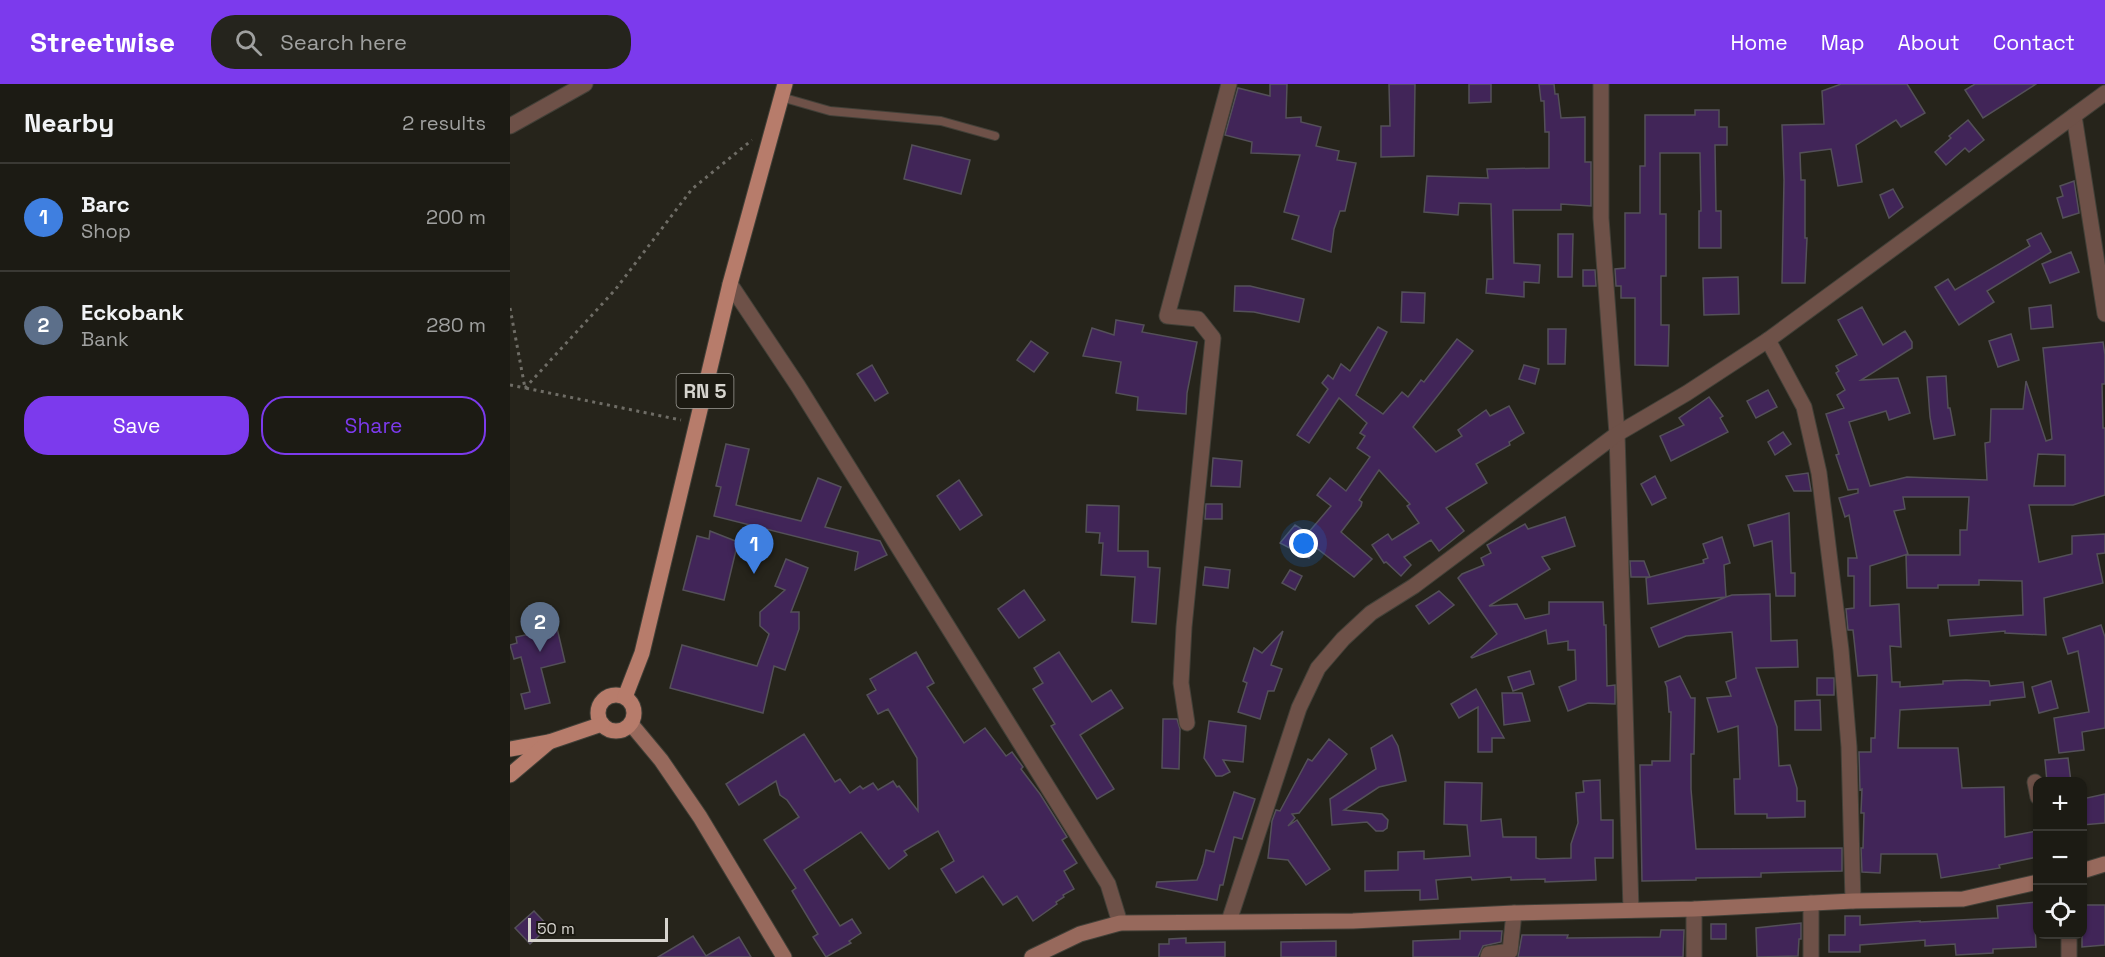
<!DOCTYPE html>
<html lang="en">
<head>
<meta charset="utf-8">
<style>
  :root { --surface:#1c1b14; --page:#25241d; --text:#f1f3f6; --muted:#a0a1a0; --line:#3a3934; --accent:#7c3aed }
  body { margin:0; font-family:"Space Grotesk",sans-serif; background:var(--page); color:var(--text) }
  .controls { position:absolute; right:18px; bottom:18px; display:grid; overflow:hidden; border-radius:12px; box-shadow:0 2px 4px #0004 }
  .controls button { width:54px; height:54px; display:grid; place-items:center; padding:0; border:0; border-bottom:2px solid var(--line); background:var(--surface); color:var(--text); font:30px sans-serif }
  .scale { position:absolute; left:18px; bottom:15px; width:140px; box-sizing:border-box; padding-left:6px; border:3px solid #d6d4ce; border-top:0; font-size:16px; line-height:21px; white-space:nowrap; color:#d6d4ce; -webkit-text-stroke:4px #1c1a12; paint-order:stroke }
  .you { position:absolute; left:794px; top:460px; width:21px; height:21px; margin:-15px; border:4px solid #fff; border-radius:50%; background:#1a73e8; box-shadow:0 0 0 9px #1a73e833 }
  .badge { display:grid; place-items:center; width:39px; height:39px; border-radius:50%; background:var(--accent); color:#fff; font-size:20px; font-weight:700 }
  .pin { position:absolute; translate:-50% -50px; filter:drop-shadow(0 2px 3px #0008) }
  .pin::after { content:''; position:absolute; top:32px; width:21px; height:18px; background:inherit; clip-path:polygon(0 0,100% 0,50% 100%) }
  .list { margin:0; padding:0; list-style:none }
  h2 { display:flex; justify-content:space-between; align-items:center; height:78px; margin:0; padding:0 24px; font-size:26px }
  h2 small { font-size:20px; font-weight:400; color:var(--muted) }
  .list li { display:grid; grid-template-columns:39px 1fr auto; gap:18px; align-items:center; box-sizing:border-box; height:108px; padding:0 24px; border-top:2px solid var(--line) }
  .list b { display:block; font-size:22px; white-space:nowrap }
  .list p { margin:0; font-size:20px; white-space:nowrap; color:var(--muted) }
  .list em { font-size:20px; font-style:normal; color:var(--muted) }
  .actions { display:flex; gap:12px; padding:18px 24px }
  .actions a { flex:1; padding:14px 0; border:2px solid var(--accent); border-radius:24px; text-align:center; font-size:21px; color:var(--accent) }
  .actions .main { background:var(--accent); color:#fff }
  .icon { flex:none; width:33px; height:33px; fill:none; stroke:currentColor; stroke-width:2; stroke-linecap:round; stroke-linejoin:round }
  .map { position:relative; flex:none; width:1595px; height:873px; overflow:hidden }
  header { display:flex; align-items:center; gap:36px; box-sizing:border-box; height:84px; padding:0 30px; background:var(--accent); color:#fff }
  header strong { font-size:28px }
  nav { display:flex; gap:33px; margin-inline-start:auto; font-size:21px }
  .search { width:420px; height:54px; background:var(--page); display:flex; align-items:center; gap:15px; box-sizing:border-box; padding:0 21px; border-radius:24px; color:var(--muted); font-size:22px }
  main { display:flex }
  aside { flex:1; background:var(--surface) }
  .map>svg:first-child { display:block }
  .building { fill:#412558; stroke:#545059; stroke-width:1.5; fill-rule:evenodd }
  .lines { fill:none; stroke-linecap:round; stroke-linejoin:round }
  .lane-casing { stroke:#424038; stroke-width:10 }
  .street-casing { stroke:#424038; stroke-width:17 }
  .secondary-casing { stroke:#424038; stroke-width:17 }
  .primary-casing { stroke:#424038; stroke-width:17 }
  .path { stroke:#6f6d66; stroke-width:3; stroke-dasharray:3 4.5; stroke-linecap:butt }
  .lane { stroke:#6e5148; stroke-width:8 }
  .street { stroke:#6e5148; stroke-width:15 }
  .secondary { stroke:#97695c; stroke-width:15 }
  .primary { stroke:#b77c6b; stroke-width:15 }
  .labels { text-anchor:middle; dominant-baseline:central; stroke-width:4.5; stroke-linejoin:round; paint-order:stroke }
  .shield { fill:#1c1a12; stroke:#9e9c96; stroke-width:1.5 }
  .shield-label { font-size:20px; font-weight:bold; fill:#d6d4ce }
</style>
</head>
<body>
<header>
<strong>Streetwise</strong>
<div class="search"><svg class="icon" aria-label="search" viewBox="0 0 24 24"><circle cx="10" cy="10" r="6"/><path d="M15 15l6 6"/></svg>Search here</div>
<nav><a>Home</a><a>Map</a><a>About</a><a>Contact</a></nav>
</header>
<main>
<aside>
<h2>Nearby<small>2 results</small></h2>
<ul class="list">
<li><span class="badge" style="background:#3f7fe0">1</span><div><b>Barc</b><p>Shop</p></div><em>200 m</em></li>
<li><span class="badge" style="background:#5c6f8a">2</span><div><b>Eckobank</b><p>Bank</p></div><em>280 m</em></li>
</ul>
<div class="actions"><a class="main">Save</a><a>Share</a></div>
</aside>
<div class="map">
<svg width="1595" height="873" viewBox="0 0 1595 873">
  <rect width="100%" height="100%" fill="#26241b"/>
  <g class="building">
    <path d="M760 0H777L776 34 791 33V38L811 43 806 62 829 67 827 76 846 79 835 127H830L824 145 821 168 782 155 789 132 774 128 790 71 741 69 742 58 715 51 728 4 760 12Z"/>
    <path d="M879 0H905L904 72 871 73V42H880Z"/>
    <path d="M959 0H981V18L959 19Z"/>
    <path d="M1029 0H1044L1045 10H1048L1051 34 1075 33V78H1081V122L1051 120V126H1003L1004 179 1030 181 1029 199 1014 198V213L976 209 977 195H983L981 120 949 119 948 131 914 128 917 92 978 94 977 85 1039 84V48H1035L1034 17H1031Z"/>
    <path d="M1331 0H1397L1415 29 1391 43 1386 36 1346 61 1352 98 1328 102 1321 65 1290 69 1291 96H1295V154H1297L1295 199H1272L1274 96 1272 41 1314 40 1312 7Z"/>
    <path d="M1465 0H1526L1473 34 1455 6Z"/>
    <path d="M1185 26H1209V43H1217V61H1205L1206 127H1211V164H1189V127H1191L1190 69H1150V130H1156V192H1151V241H1159L1158 282 1125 281V214H1111V202H1106L1105 185 1115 184V129H1130V82H1135V31H1185Z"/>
    <path d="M1458 36 1474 56 1459 68 1455 64 1436 81 1425 68 1441 54 1439 52Z"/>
    <path d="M402 61 460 76 451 110 394 95Z"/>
    <path d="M1564 97 1569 129 1553 134 1547 114 1553 112 1550 102Z"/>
    <path d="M1383 105 1393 123 1379 134 1370 111Z"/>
    <path d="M1531 149 1541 168 1477 207 1484 218 1449 241 1425 203 1438 195 1445 206 1520 162 1517 156Z"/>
    <path d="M1048 150H1063L1062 193H1048Z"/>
    <path d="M1561 168 1569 188 1540 199 1532 180Z"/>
    <path d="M1073 186H1085L1086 202H1073Z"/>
    <path d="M1228 193 1229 230 1194 231 1193 194Z"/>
    <path d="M725 202H740L794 215 789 238 744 228 724 227Z"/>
    <path d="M892 208 915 209 914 239 891 238Z"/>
    <path d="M1541 221 1543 243 1521 245 1519 224Z"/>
    <path d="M1352 223 1373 261 1395 247 1402 258V264L1351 296 1388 294 1400 329 1379 336 1376 327 1339 338 1360 402 1397 393 1477 396 1475 359 1480 358 1481 325H1513L1516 297 1536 357 1542 355 1533 264 1593 258 1595 271V300H1592L1593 344H1595V411L1563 421H1519L1529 478 1562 470V452L1595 450V469L1587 470 1593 499 1534 514 1536 551 1495 549V547L1440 552 1438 536 1513 531 1512 497 1469 496V501H1428V504H1397L1396 471H1450V446H1457L1459 413H1393L1395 425 1384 427 1398 470 1360 482V522L1389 520 1391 563 1380 562 1382 598H1390V603L1433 600V597L1456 596 1479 597 1480 602 1513 598 1515 613 1480 617V621L1390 626 1388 664H1448L1452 704 1494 703 1495 753 1527 747V773L1489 781 1490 784 1431 794 1427 770H1371L1370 789 1352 788 1351 764H1353L1354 729H1351L1352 705 1350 706 1349 668H1361V654H1365L1367 591 1348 592 1343 546H1338L1336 525 1344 524V492H1338V474H1347L1339 431 1335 433 1329 414 1348 409V405L1338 406 1326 371 1329 370 1316 330 1334 324 1327 311 1335 306 1326 289 1329 287 1326 282 1347 271 1328 236ZM1528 370 1555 371V402H1524Z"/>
    <path d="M606 236 634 241 632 248 687 258 677 309 676 330 627 326 628 313 606 309 611 278 573 272 582 244 604 251Z"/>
    <path d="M868 243 877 248 846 311 873 330 892 308 898 313 911 296 914 298 947 255 963 267 903 343 926 368 952 352 948 346 976 326 980 332 999 322 1014 349 999 358 1000 361 966 380 977 399 936 424 954 447 929 467 921 456 894 473 901 481 891 492 876 478 874 479 862 461 878 450 882 456 909 439 897 422 900 420 869 386 849 416 852 418 851 422 831 448 862 475 844 493 805 463 799 474 770 459 785 441 798 449 821 422 807 411 820 394 836 407 860 373 847 364 855 352 850 349 857 339 829 314 799 359 787 351 818 305 812 299 818 291 823 295 831 280 840 287Z"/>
    <path d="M1038 245H1056L1055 280H1038Z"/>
    <path d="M1501 250 1509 276 1488 283 1479 257Z"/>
    <path d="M521 257 538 269 524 288 507 276Z"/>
    <path d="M362 281 378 309 365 317 347 290Z"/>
    <path d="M1014 281 1029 285 1025 300 1009 295Z"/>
    <path d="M1436 292 1438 324H1440L1445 351 1424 355 1420 333 1417 293Z"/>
    <path d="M1258 306 1267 323 1246 334 1237 317Z"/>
    <path d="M1199 313 1213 332 1210 334 1218 348 1161 377 1150 352 1174 341 1169 334Z"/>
    <path d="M1273 348 1281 360 1265 371 1258 358Z"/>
    <path d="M216 360 239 365 226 421 291 437 308 394 331 403 315 443 370 457 377 471 345 486 348 468 204 432 211 403 206 402Z"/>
    <path d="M703 374 732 377 730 403 701 402Z"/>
    <path d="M1298 389 1301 407H1284L1276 392Z"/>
    <path d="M1145 392 1156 414 1142 421 1131 400Z"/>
    <path d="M449 396 472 431 450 446 427 412Z"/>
    <path d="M696 420H712V435H695Z"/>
    <path d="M577 421 609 422 608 467H638V483L650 484 646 540 622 538 625 493 591 491 593 459H589L590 449 576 448Z"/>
    <path d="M1279 429 1281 489H1285V512H1266L1262 457 1244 462 1238 441Z"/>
    <path d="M1055 433 1065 462 1032 473 1040 485 979 522 1007 520 1015 535 1039 530V518H1093L1094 541H1096L1097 602 1105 601V620L1078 619 1058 627 1049 603 1066 596 1065 566H1058V557L1038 560 1036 546 962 574 961 573 987 550 948 494 952 490 974 481 971 474 981 469 977 461 1015 440 1018 445Z"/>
    <path d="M200 447 228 458 214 516 173 506 187 452 199 455Z"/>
    <path d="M1212 453 1220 479 1214 481 1216 513 1222 511 1260 510 1261 557 1287 556 1288 583 1246 584 1267 643 1269 682 1280 681 1287 704V717H1295V733L1257 734V730H1225L1224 695H1230L1228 642 1208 648 1197 614 1221 612 1216 598 1226 594 1222 548 1176 552 1149 563 1141 544 1216 513 1138 520 1136 494 1194 479 1193 476 1198 474 1193 460Z"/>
    <path d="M276 475 298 484 281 528H289V545L275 586 264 582 253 629 160 604 172 561 247 582 259 550 250 542V528L275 506 265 502Z"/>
    <path d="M1120 477H1134L1140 493H1121Z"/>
    <path d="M695 483 720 486 718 504 693 501Z"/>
    <path d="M780 486 792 492 785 506 772 499Z"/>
    <path d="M514 506 535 536 509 554 488 525Z"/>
    <path d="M929 507 944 521 919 540 906 522Z"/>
    <path d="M1591 541 1595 553V644L1572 648 1574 666 1549 669 1544 634 1579 628 1568 567 1558 570 1553 554Z"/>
    <path d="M47 544 55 578 31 584 40 619 15 625 11 610 20 608 11 573 4 575 0 561 7 559 6 553Z"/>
    <path d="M773 547 761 581 772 585 764 607H758L750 635 728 628 737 599 733 597 744 564 752 569Z"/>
    <path d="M406 568 424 599 417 603 454 659 475 644 496 672 502 668 513 683 511 685 530 710 557 753 552 756 567 779 554 787 564 805 553 811 554 813 546 818 547 820 523 837 507 812 493 821 473 792 446 809 431 785 444 777 428 747 394 767 397 771 379 785 351 748 294 786 330 842 342 835 351 849 339 857 341 859 316 873 303 853 308 850 282 807 286 804 254 756 289 733 277 716 270 711 266 697 229 721 216 700 294 650 325 698 330 695 340 709 350 702 353 705 363 699 368 706 383 697 387 703 389 702 408 727 407 674 378 625 368 630 357 611 366 606 360 595Z"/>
    <path d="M549 568 582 618 601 606 613 624 570 651 604 705 587 715 541 642 545 640 523 605 533 599 524 584Z"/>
    <path d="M1020 587 1024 600 1003 607 998 593Z"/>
    <path d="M1170 592 1181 614H1185L1184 670H1181V705L1186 765 1332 764V787L1251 789V793L1186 794V796L1132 797 1130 681H1142V677H1160L1161 628H1159L1157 603 1155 598Z"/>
    <rect x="1307" y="594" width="17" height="17"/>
    <path d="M1541 597 1548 624 1529 629 1522 603Z"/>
    <path d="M966 605 994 654H982V668H968V623L949 634 941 620Z"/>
    <path d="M992 609H1012L1020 637 994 641Z"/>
    <path d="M1310 616 1311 646H1285V617Z"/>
    <path d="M653 635H667L670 645 669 685 652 684Z"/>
    <path d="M699 637 736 642 733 678 713 676 720 688 712 692H706L694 674Z"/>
    <path d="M882 651 888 662 896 697 869 703 834 726 872 730 878 736 877 744 873 747H866L857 738 822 741 820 715 866 685 861 664Z"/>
    <path d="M819 655 837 670 789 729 782 730 785 734 778 742 787 736 820 785 796 801 778 776 758 774 762 737 766 726 770 727 798 675 802 677Z"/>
    <path d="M1558 674 1561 698H1537L1535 676Z"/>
    <path d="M1090 696 1091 736H1103V774H1085L1086 796 1035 798V795L1001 796V793L962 796 961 793 926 796 928 815 910 816V806L855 807V787L888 786V768L914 767V775L960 772 957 741 934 740 935 698 972 699 971 737 991 735 993 753H1026V774L1030 775 1061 774V760L1068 739 1066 709 1074 708 1073 697Z"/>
    <path d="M724 708 745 715 732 755 724 753 713 801H710L707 816 646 803 647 798 687 796 693 780 696 766 704 768Z"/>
    <path d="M1595 710V739L1572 741V715Z"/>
    <path d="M1527 818V842H1525L1526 863 1483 865V869L1446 871 1445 860 1415 862V856L1350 861V868H1319V851H1335V832H1350V841L1410 837V838L1488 834 1487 822Z"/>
    <path d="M1572 821H1595V861L1572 863Z"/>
    <path d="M24 827 39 843 20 860 5 844Z"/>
    <path d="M1291 839V855H1289L1288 872 1247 873 1246 844Z"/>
    <rect x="1201" y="840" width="15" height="15"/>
    <path d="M1151 846H1174L1173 873H1008L1012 851H1058L1057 854 1150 853Z"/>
    <path d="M950 847H992L991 858 973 862 968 873H903V857L950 855Z"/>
    <path d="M183 852 196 872 229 853 241 873H148Z"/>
    <path d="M676 854V859L715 858V873H649V860H659V855Z"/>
    <path d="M826 857V873H771V858Z"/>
  </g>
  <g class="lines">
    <g class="lane-casing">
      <path id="lane" d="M271 13 320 27 431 37 485 52"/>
    </g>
    <g class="street-casing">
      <g id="street">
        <path d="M1091 0V134L1107 350 1121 826"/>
        <path d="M1564 32 1595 230"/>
        <path d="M0 42 75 0"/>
        <path d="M220 200 288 302 598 800 610 839"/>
        <path d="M1258 256 1294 323 1309 389 1331 566 1339 663 1343 817"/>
        <path d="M677 639 671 599 674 543 703 254 688 235 657 232 719 0"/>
        <path d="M1525 698 1528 713"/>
        <path d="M1301 819V873"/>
        <path d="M719 837 789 624 808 584 833 555 861 529 904 502 1107 350 1177 309 1258 256 1595 9"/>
        <path d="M1559 850V873"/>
        <path d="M978 873 979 870 1000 867 1004 829"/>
        <path d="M1184 873V825"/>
      </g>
    </g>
    <g class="secondary-casing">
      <g id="secondary">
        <path d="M121 640 151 676 190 733 274 873"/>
        <path d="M1572 787 1595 780"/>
        <path d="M522 873 570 850 610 839 843 837 1004 829 1184 825 1343 817 1453 815 1528 798"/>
      </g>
    </g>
    <g class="primary-casing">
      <g id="primary">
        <circle cx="106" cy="629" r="18"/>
        <path d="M115 613 132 569 220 200 275 0"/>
        <path d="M0 665 39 658 92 640"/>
        <path d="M0 691 39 658"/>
      </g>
    </g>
    <g class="path">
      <path d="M0 224 15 304 171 336"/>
      <path d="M0 301 15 304 105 206 182 105 242 56"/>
    </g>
    <use href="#lane" class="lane"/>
    <use href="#street" class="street"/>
    <use href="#secondary" class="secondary"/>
    <use href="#primary" class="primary"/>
  </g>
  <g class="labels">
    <rect class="shield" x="166.5" y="290" width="57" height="34" rx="4.5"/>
    <g class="shield-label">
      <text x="195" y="307">RN 5</text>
    </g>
  </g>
</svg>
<div class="controls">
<button>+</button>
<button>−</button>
<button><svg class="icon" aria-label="locate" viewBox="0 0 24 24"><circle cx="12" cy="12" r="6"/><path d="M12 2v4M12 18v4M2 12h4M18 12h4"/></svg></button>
</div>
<div class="scale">50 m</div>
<div class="you"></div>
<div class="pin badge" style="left:244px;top:490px;background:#3f7fe0">1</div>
<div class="pin badge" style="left:30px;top:568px;background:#5c6f8a">2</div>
</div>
</main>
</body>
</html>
